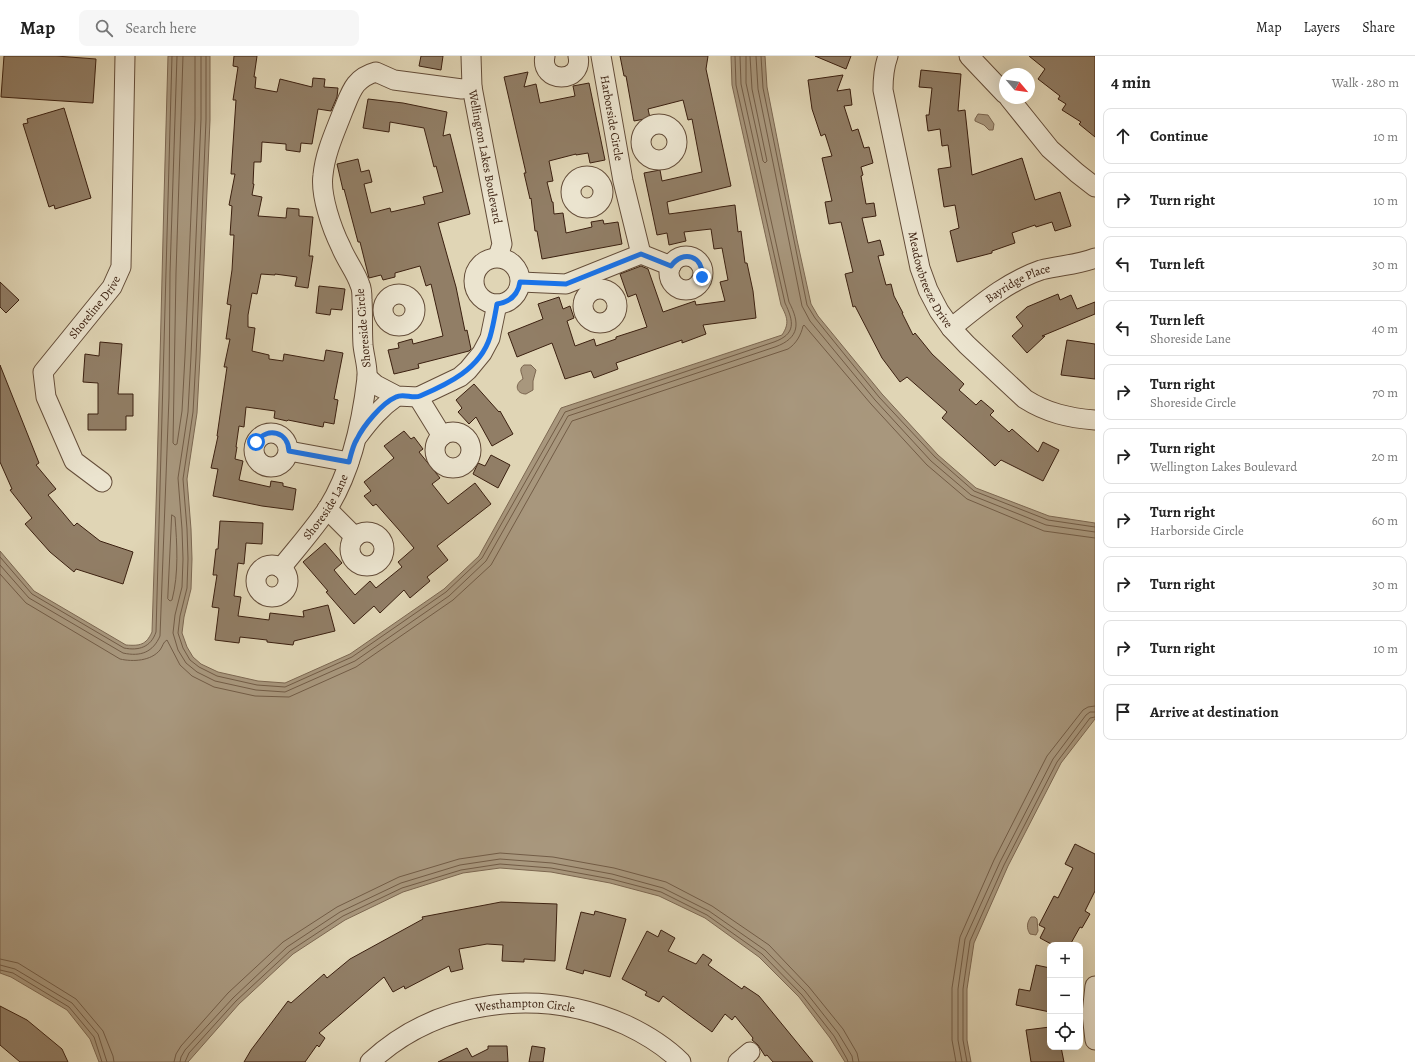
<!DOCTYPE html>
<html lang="en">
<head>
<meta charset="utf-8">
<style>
  :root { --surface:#fff; --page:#f6f6f6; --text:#222; --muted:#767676; --line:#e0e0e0 }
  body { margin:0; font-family:Alegreya,serif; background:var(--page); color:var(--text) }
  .controls { position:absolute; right:12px; bottom:12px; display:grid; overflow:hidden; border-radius:8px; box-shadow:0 4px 16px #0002 }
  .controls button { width:36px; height:36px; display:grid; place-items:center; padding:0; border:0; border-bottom:1px solid var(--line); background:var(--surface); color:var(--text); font:20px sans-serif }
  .compass { position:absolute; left:999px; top:12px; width:36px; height:36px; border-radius:50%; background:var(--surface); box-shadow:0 4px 16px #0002; rotate:119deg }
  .stop { position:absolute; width:12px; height:12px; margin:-9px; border:3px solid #1a73e8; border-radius:50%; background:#fff }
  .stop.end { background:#1a73e8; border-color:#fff; box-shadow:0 1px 4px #0008 }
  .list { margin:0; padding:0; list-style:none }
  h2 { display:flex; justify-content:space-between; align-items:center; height:52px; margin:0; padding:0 16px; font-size:17px }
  h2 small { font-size:13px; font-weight:400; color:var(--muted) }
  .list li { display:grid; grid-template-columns:26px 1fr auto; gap:12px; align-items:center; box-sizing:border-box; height:56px; margin:0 8px 8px; padding:0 8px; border:1px solid var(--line); border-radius:8px }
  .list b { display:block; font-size:15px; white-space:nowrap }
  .list p { margin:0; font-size:13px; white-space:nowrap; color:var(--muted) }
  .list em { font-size:13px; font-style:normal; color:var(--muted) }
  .icon { flex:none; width:22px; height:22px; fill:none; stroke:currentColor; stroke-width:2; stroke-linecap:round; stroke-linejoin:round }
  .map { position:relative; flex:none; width:1095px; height:1006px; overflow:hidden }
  header { display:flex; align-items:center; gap:24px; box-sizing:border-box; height:56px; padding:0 20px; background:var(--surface); border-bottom:1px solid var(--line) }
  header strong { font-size:19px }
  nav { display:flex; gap:22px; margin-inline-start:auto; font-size:14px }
  .search { width:280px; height:36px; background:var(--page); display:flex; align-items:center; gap:10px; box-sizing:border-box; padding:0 14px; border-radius:8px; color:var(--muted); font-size:15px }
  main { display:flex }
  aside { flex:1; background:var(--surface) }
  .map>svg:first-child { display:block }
  .water { fill:#a8977d; stroke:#7c6751 }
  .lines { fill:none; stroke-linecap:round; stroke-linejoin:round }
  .shore { stroke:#725c46; stroke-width:1 }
  .building { fill:#917e66; stroke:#3b2010 }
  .minor-casing { stroke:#644d39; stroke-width:21 }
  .minor { stroke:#ebe4cf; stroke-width:19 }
  .route { stroke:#1a73e8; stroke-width:5 }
  .labels { text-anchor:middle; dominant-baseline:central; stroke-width:3; stroke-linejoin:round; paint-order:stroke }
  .street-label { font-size:12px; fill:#3b2010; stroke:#ebe4cf }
</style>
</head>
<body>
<header>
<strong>Map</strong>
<div class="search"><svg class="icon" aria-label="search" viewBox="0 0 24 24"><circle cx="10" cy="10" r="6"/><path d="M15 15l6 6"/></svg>Search here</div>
<nav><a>Map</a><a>Layers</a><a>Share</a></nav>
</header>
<main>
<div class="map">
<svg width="1095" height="1006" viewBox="0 0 1095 1006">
  <rect width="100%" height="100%" fill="#e0d5b5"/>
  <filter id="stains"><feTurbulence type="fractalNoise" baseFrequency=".005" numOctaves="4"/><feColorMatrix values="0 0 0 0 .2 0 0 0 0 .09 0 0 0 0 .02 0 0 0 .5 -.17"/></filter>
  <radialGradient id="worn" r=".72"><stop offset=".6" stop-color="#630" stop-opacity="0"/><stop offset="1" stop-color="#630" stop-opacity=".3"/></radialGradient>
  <g class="water">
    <path d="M168 0H210V64L200 301 197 357 187 423 191 473 192 503 191 533 184 561 182 577 187 591 193 601 201 608 218 616 258 625 285 627 350 598 444 533 479 500 561 352 782 279C790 267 787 261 781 249L732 29 731 0H765L767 31 797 184 811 248 818 260 882 338 938 399 976 432 1049 460 1095 467V663L1061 707 1008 810 974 887 967 933V984L971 1006H845L830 982 799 941 759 901 705 862 659 840 610 827 551 816 500 812 463 817 403 836 345 864 293 898 239 948 188 1006H99L90 983 67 954 11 921 0 917V495L34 535 126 589C140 590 146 589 152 576 159 384 162 192 168 0Z"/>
    <path d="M978 58 988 59 994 68 993 74H989L984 69 975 65V63Z"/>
    <path d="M524 309H531L536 314 533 325V334L526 338C516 338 514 328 523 323 522 317 518 313 524 309Z"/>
    <path d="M1031 861H1035L1037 863 1038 875 1036 879 1030 878C1026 872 1027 866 1031 861Z"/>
  </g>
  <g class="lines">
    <g class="shore">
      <path d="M183 0 176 217 173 387 175 389 177 388 182 355 185 300 195 63V0"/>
      <path d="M201 0V63L191 300 188 356 178 422 182 473 183 503 182 531 175 559 173 577 178 594 186 607 197 616 215 625 256 634 285 636 355 605 449 540 486 505 568 360 775 291C800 282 800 267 789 246L741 28 740 0"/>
      <path d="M206 0V64L196 301 193 356 183 423 187 473 188 503 187 532 180 560 178 577 183 592 190 604 199 611 217 620 257 629 285 631 352 601 446 536 482 502 565 356 774 286C796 278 794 266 785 247L736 29 735 0"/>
      <path d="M746 0V27L763 105 765 107 767 105 752 33 750 0"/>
      <path d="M756 0 758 33 789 185 802 250 810 265 875 344 931 405 971 439 1046 469 1095 476"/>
      <path d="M761 0 763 32 794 184 807 249 815 262 879 341 935 401 974 435 1048 464 1095 471"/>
      <path d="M172 459 175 461C177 488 179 517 172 544L170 545 168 543Z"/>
      <path d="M0 501 32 538 124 592C139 595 151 591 156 576L172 0"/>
      <path d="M0 509 29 542 123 597C141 601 153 596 160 580L169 341 170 217 177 0"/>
      <path d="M0 518 26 547 120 603C133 606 151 605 160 594 163 590 163 586 167 584L180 609 192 620 214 631 255 640 289 641 356 611 453 544 491 509 572 365 788 293C796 288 801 279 803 270L804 269 871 348 927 409 967 443 1044 475 1095 482"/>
      <path d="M0 903 18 907 76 943 103 975 113 1000 114 1006"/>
      <path d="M0 909 15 913 72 947 98 978 107 1006"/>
      <path d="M0 914 13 917 69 951 94 981 102 1006"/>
      <path d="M174 1006 176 998 181 990 228 937 283 886 337 851 399 821 459 803 500 797 553 801 614 812 666 826 712 850 769 889 809 931 843 973 857 997 859 1006"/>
      <path d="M180 1006 181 1001 185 994 233 942 287 891 340 856 401 827 460 809 500 803 552 807 612 818 663 832 709 855 765 894 805 935 838 977 852 1000 853 1006"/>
      <path d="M185 1006 189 997 236 945 290 895 343 860 402 832 461 814 500 808 551 812 611 823 661 836 707 859 762 898 802 939 834 980 847 1003 848 1006"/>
      <path d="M956 1006 952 984V932L960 881 994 804 1047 700 1083 654 1088 651 1095 650"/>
      <path d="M962 1006 958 984V933L965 883 1000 806 1053 703 1086 659 1090 656H1095"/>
      <path d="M967 1006 963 984V933L970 885 1004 809 1057 706 1090 662 1095 661"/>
    </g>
  </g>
  <g class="building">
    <path d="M4 0H56L96 3 93 47 1 41Z"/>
    <path d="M234 0H257L254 21H256L255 32 277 36 280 23 312 31 313 22 325 23 324 31 338 32 337 41 331 55 318 53 312 88 301 87 300 96 286 94V88L262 86 261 106H254L253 128H254L252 139 262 141 258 160 286 162 287 152 299 153V160L313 161 309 200H313L308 232 295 230 297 221 275 218V219L261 218 257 238 252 237 248 259V271L255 272 252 295 269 299V303L283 305 284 298 324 305 326 294 343 297 334 343 338 344 334 368 324 366 323 371 288 364 287 365 274 362 275 355 246 351 244 371 239 370 236 391H237L235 403 243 405 239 424 270 431 271 425 283 427V430L296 433 293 454 262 450 213 440 218 413 211 412 218 380H217L227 311H224L230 283H226L231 249 227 248 232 214 234 179H230L232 150 229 149 235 118H231L236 44H233L238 11 233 10Z"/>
    <path d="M421 0H443L441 14 419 10Z"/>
    <path d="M620 0H708L706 13 731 130 667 146 669 158 735 149 738 176 741 175 745 207H747L753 235 756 262 703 269 706 278 682 287V284L616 307 618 313 594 322 591 315 565 323 552 287 517 301 508 277 543 263 538 248 559 241 563 253 570 250 574 262 567 265 575 290 594 283 596 290 616 283V281L647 271 636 238 628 241 620 218 641 210 648 213 663 256 695 245 696 249 725 245 720 226 728 224 722 192 714 193 711 173 684 176 686 185 669 189 667 177 657 179 644 117 660 114 662 125 702 116 692 63 688 64 683 44 648 53 650 62 634 65 626 20H624Z"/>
    <path d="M815 0H851L846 13Z"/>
    <path d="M1029 0H1095V81L1079 68 1081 66 1062 54 1066 48 1058 43 1060 40 1038 23 1045 13Z"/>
    <path d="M921 14 961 18 958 55 965 54 972 119 1022 102 1035 144 1060 136 1071 170 1055 175 1052 166 1036 171 1035 169 1012 177 1015 187 992 195V197L957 206 950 175 959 172 955 149 944 151 938 113 951 111 948 89 942 90 940 73 928 75 926 59H929L932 32 919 31Z"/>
    <path d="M528 16 524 31 536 28 540 47 575 40 573 30 589 27 605 104 590 107 588 97 576 99V98L549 105 553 125 547 126 552 146H553L554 158 563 157 566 177 592 171 591 166 603 164 604 168 618 166 622 188 542 203 537 175H535L531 142 530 143 524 117H526L504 21Z"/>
    <path d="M843 19 837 35 850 33 852 49 844 50 852 75 858 73 864 92 869 91 873 107 861 111 863 119 861 120 866 148 874 147 876 160 862 162 868 187 880 184 884 199 878 200 886 229 891 228 894 240 903 257H902L913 279 915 277 932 298 964 328 959 334 976 349 981 344 994 355 990 359 1009 376 1012 373 1038 396 1043 386 1059 394 1043 425 1001 404 995 410 942 362 947 356 907 321 900 326 882 302 855 250 853 251 845 218 853 216 841 166 829 168 825 146 832 145 822 102 832 100 825 78 821 80 812 53 808 24Z"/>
    <path d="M368 43 403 47 447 56 443 80 450 78 470 158 438 167 456 231 465 275 467 274 471 293 469 295 418 308 419 312 394 318 388 294 399 292 398 287 412 283 413 288 443 280 431 228 426 230 420 210 395 217V221L383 224 381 219 369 222 360 186H358L344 133 343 134 337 108 358 103 361 116 369 114 372 126 364 128 371 157 390 152 391 156 425 148 423 141 443 136 436 110 434 111 424 72 390 66 389 76 363 72Z"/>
    <path d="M64 52 91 142 55 153 54 149 49 151 23 68 28 67 27 63Z"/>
    <path d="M0 226 19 244 6 257 0 251Z"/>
    <path d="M319 230 345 233 342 254 331 253 330 259 316 257Z"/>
    <path d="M1058 238 1060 244 1071 239 1077 253 1095 246V258L1042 280H1045L1027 297 1012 280 1023 270 1016 261 1027 251Z"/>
    <path d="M1067 284 1095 288V323L1061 319Z"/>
    <path d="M100 286 122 288 118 338H133V360H126V374H88V358H98V327L83 326 85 298 99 300Z"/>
    <path d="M0 309 39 407 36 409 56 433 48 439 74 470 77 467 100 485 133 496 123 528 76 513 74 516 50 496 25 468 32 462 10 434 12 433 0 406Z"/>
    <path d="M474 328 499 356 500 355 513 378 492 390 476 361 469 368 458 356 462 352 456 344Z"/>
    <path d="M404 375 411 383 414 381 423 393 419 396 440 422 432 428 448 448 475 427 491 448 437 490 448 504 427 521 430 525 410 542 404 534 380 557 374 550 354 568 326 536 328 535 303 506 325 487 342 507 334 514 355 539 370 525 376 532 402 511 398 506 414 492 399 474 376 448 373 450 364 440 371 435 364 426 394 402 384 390Z"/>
    <path d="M491 399 510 409 498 432 473 418 478 407 485 410Z"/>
    <path d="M220 465 263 467 262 488 246 487 244 508 238 507 234 540 241 541 238 560 269 564 270 557 304 561 303 555 328 549 335 575 294 585 293 589 267 586V584L240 581 239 587 215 584 219 552 212 551 217 519H213L216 493H218Z"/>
    <path d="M1075 788 1095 798V835L1085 855 1090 858 1082 872 1080 871 1070 889H1053L1040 882 1045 872 1039 869 1054 840 1058 842 1073 812 1065 808Z"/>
    <path d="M501 846 557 848 555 905 524 903V906L502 905 503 889 487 888 459 893 463 913 451 916 449 910 405 933 404 930 393 936 384 921 319 977 325 982 319 991 317 989 305 1006H244L251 994 288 945 291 947 324 918 327 922 350 903 423 863 422 861Z"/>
    <path d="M595 855 626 863 610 921 584 914 583 918 566 913 581 856 594 859Z"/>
    <path d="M661 874 675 882 668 895 696 908 703 898 712 904 708 909 742 933 744 930 759 940 813 1006H773L767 999 765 1000 758 989 752 984 753 982 735 960 732 964 725 958 712 976 663 940 659 946 645 939 647 936 622 923 647 875 658 881Z"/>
    <path d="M1036 909 1050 912V956L1016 949 1019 933 1030 935Z"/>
    <path d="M0 950 27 964 62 993 68 1006H20L0 989Z"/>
    <path d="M1050 971V991H1061L1064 1006H1031L1026 974Z"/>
    <path d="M488 990H507L508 1006H438L467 992 472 1001 488 993Z"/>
    <path d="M532 990 545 992 543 1006H529Z"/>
  </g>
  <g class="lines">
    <g class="minor-casing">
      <g id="minor">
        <path id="s1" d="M471 0 472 31 502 188 498 201"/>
        <path d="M545 0C539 28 584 28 578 0"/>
        <path id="s2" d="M601 0 623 125 641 198"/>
        <path id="s3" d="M888 0C884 11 883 22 883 34L920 212 928 234 939 255 951 272 967 289 1025 343C1047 357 1069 362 1095 364"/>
        <path d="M969 0 1005 38"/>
        <path d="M1009 42 1050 93 1077 117 1095 131"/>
        <circle cx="659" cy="86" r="18"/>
        <circle cx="587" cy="136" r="16"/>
        <path d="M641 198 671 210"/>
        <circle cx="686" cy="217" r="17"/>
        <circle cx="497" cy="225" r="23"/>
        <path d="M521 226 566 228 641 198"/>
        <circle cx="600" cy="250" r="17"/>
        <circle cx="399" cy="254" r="16"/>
        <path id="s4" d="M951 272C979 250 1006 226 1041 214 1059 209 1078 209 1095 202"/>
        <path d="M367 321 376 329 397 340 418 341 460 321 468 314 482 297 490 282 497 248"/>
        <path d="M418 341 442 380"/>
        <circle cx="453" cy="394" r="18"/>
        <circle cx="271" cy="394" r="17"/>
        <path d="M358 380C370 364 380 352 397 340"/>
        <path d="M289 395 349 406"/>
        <path id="s5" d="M102 426 74 405 46 341 43 316 112 231 121 211 125 0"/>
        <path d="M327 453 355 481"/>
        <circle cx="367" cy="493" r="17"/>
        <circle cx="272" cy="525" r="16"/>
        <path id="s6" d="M281 512C297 492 314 473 328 452 351 415 362 365 367 322 368 311 364 300 363 289 362 274 363 259 362 244 362 239 362 233 360 229 356 216 346 204 341 191 332 173 320 139 323 119 325 97 335 76 343 55 351 36 354 22 376 16L394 24 462 33 472 31"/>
        <path d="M1095 930 1092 958 1095 984"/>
        <path id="s7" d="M370 1006C439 942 542 931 626 969 645 978 666 991 681 1006"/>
        <path d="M738 1006 750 996"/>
      </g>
    </g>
    <use href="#minor" class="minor"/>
  </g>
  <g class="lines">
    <path class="route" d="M256 386C268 370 288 376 289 395L349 406C351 398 353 389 357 383 364 369 382 347 396 341 403 337 413 343 420 340 448 328 480 313 490 281 493 271 495 259 497 248 510 246 518 239 520 226L566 228 641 198 671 210C683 193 704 200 702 221"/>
  </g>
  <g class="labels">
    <g class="street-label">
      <text stroke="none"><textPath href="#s2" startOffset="63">Harborside Circle</textPath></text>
      <text stroke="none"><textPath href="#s1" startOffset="102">Wellington Lakes Boulevard</textPath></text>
      <text stroke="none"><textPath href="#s3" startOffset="231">Meadowbreeze Drive</textPath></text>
      <text stroke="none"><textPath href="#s4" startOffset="81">Bayridge Place</textPath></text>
      <text stroke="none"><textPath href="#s5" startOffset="213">Shoreline Drive</textPath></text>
      <text transform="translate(363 272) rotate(-95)">Shoreside Circle</text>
      <text stroke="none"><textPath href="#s6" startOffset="76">Shoreside Lane</textPath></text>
      <text stroke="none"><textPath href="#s7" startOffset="170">Westhampton Circle</textPath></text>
    </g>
  </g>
  <rect width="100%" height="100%" filter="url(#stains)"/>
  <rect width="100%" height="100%" fill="url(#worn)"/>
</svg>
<div class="controls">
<button>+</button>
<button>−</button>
<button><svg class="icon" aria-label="locate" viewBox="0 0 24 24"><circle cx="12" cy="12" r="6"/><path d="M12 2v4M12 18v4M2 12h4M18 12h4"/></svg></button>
</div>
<svg class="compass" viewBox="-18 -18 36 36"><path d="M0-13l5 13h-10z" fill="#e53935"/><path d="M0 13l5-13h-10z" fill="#767676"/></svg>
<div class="stop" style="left:256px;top:386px"></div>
<div class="stop end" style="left:702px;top:221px"></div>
</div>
<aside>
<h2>4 min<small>Walk · 280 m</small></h2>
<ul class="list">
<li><svg class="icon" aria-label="ahead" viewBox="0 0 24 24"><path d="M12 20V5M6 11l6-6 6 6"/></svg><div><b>Continue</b></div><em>10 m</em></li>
<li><svg class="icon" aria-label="right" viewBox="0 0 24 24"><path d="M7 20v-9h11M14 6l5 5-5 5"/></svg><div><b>Turn right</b></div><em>10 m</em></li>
<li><svg class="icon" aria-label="left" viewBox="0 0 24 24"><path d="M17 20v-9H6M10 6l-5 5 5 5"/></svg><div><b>Turn left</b></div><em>30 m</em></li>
<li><svg class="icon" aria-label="left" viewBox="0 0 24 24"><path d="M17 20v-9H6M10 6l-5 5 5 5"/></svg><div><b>Turn left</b><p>Shoreside Lane</p></div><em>40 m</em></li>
<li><svg class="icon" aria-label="right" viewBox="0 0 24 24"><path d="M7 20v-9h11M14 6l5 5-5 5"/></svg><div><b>Turn right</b><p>Shoreside Circle</p></div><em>70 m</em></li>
<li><svg class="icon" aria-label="right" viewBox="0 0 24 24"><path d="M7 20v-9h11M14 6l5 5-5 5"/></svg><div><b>Turn right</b><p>Wellington Lakes Boulevard</p></div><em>20 m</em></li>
<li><svg class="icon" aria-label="right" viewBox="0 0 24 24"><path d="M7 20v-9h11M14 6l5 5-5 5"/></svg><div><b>Turn right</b><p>Harborside Circle</p></div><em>60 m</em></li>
<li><svg class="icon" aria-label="right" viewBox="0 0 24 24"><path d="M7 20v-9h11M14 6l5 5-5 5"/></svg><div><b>Turn right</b></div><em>30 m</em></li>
<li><svg class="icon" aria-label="right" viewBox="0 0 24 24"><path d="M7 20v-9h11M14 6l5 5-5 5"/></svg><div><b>Turn right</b></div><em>10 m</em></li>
<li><svg class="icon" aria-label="arrive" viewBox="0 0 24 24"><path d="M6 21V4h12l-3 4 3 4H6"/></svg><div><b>Arrive at destination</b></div></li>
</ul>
</aside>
</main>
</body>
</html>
